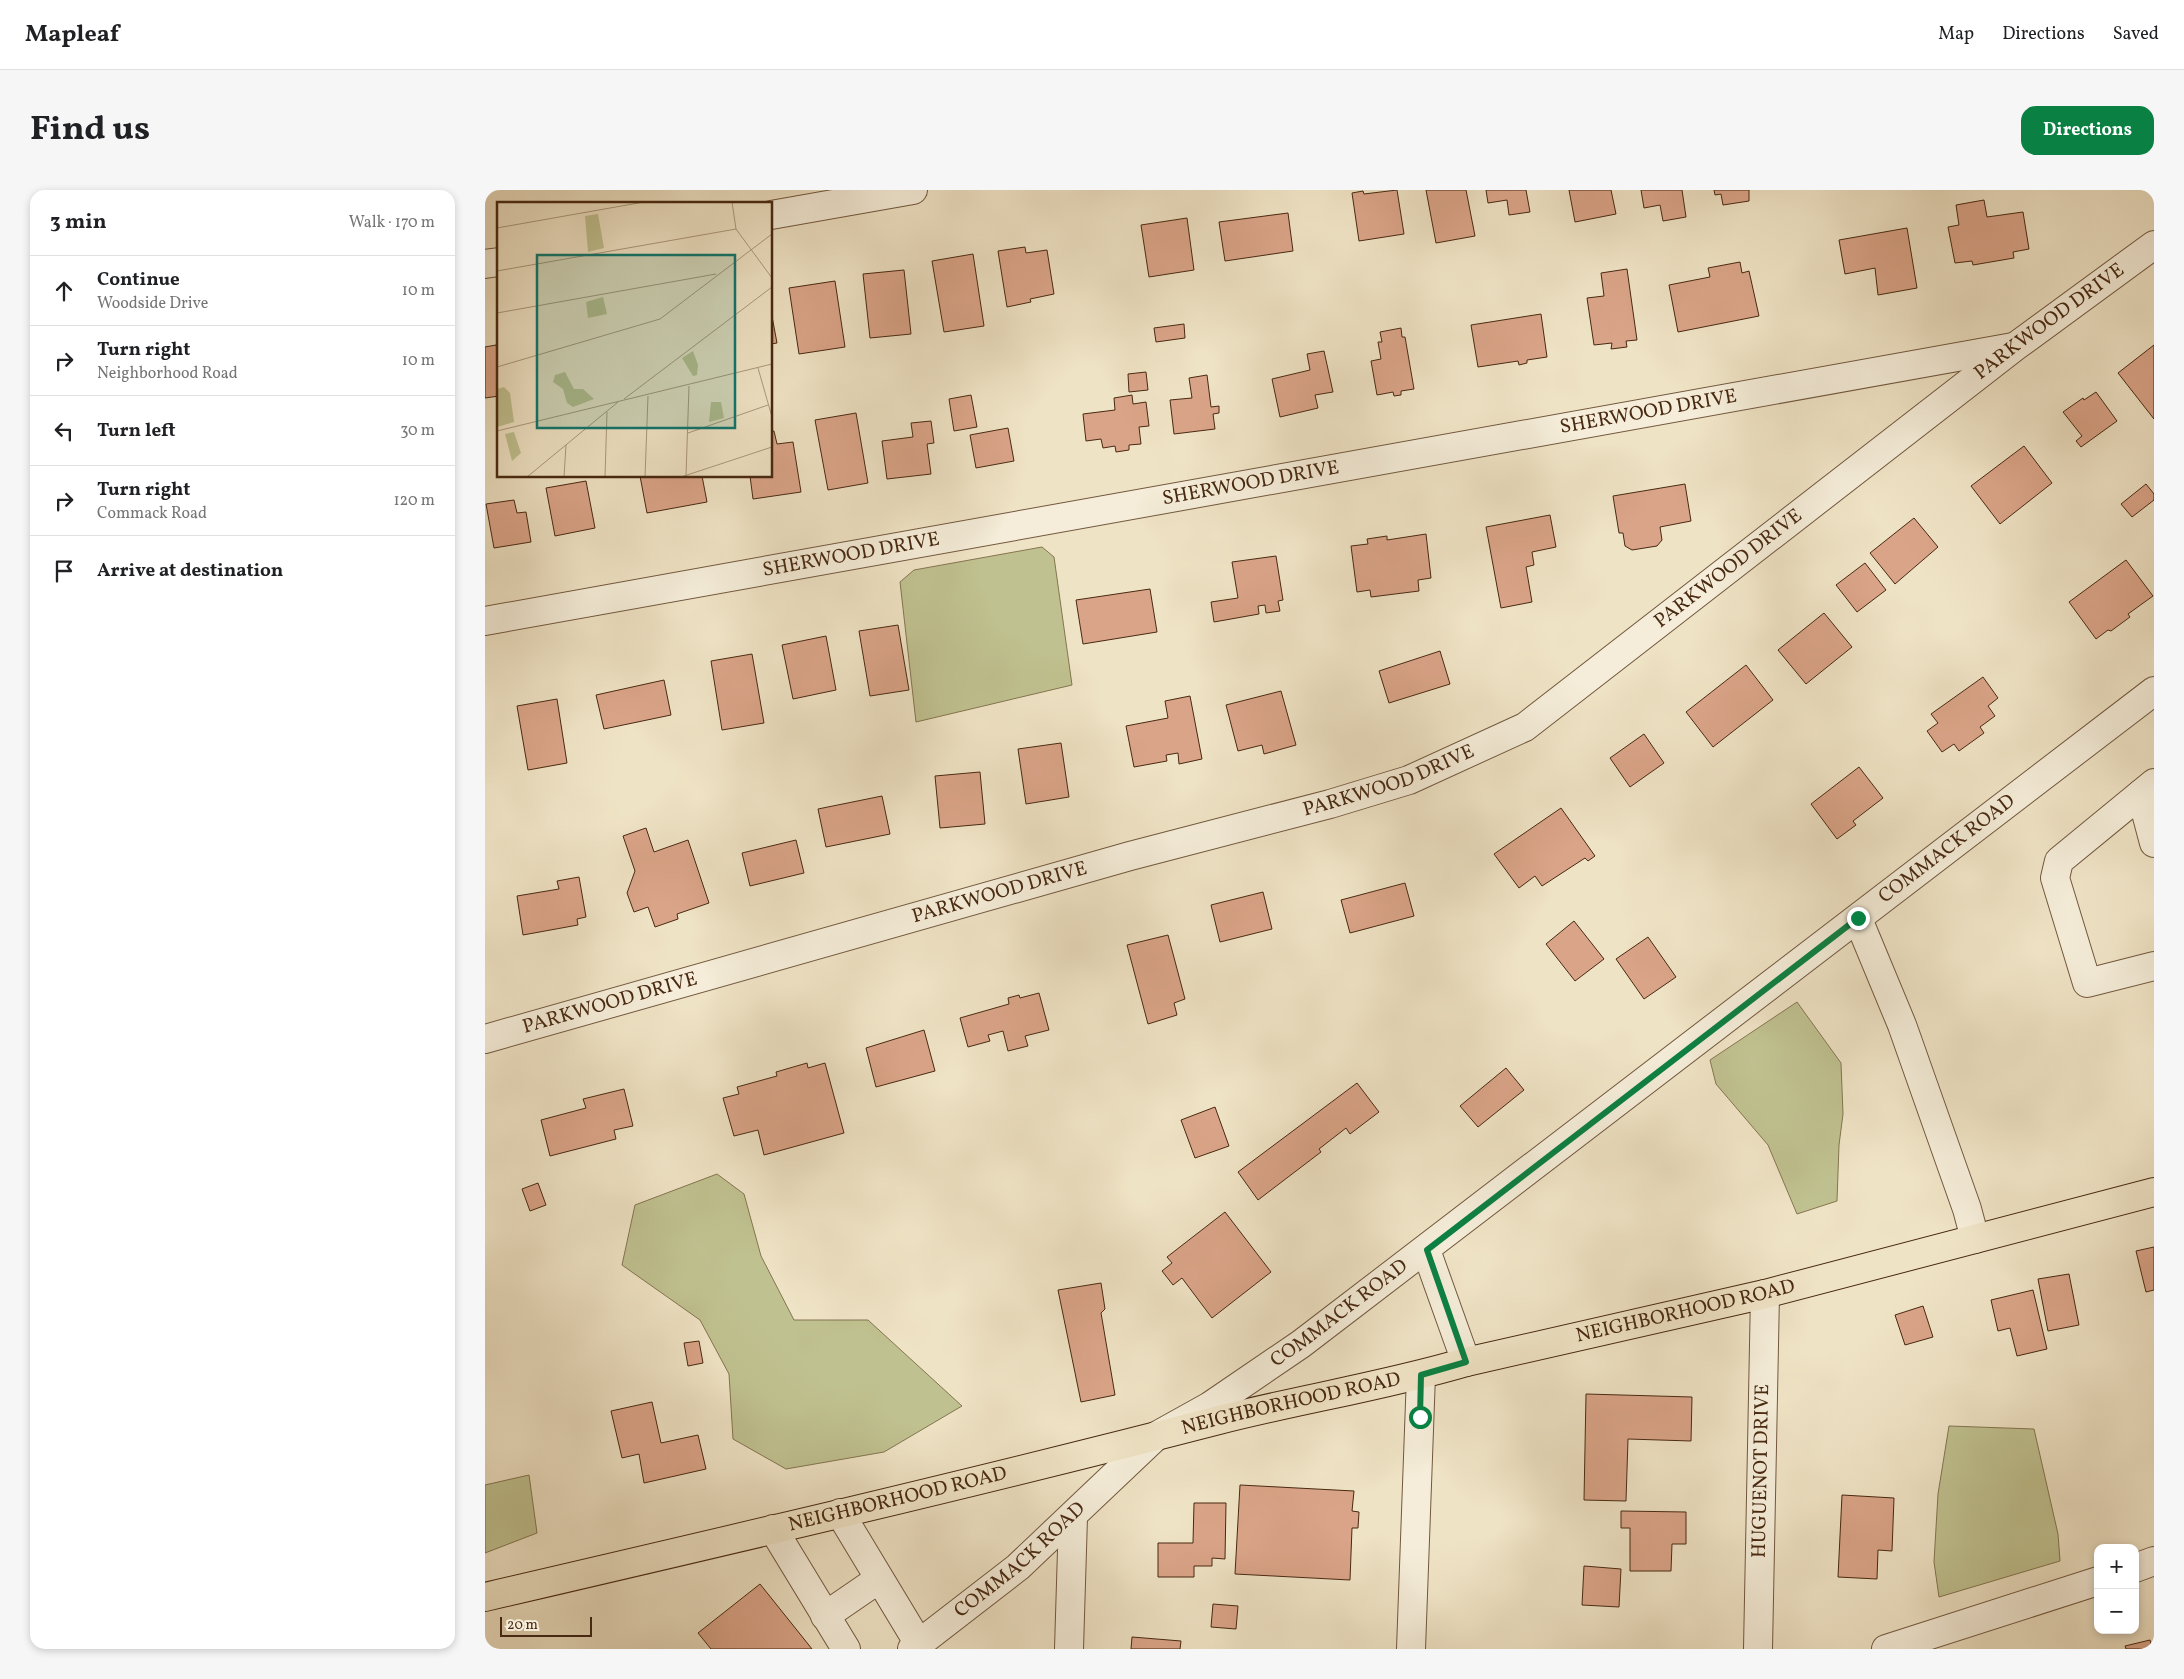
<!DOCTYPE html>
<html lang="en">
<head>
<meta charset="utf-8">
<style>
  :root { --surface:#fff; --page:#f6f6f6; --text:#202124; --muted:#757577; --line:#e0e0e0; --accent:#0b8043 }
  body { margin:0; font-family:Vollkorn,serif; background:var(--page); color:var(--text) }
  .controls { position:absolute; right:15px; bottom:15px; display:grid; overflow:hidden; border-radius:10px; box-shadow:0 2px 8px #0003 }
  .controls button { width:45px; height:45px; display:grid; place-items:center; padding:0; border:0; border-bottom:1px solid var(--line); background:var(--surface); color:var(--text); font:25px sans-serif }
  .scale { position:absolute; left:15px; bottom:12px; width:92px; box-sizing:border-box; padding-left:5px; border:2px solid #482911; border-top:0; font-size:14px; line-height:18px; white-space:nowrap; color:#482911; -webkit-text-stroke:4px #f5edd9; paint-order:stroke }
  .stop { position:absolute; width:15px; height:15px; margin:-11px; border:4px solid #0b8043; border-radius:50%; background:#fff }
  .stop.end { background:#0b8043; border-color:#fff; box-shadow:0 1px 5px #0008 }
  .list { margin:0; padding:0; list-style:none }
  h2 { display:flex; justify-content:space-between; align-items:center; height:65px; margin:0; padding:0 20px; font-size:21px }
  h2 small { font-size:16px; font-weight:400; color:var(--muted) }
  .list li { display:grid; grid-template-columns:32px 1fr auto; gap:15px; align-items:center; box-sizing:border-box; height:70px; padding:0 20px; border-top:1px solid var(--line) }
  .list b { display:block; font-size:19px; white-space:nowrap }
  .list p { margin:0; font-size:16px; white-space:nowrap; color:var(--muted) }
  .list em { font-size:16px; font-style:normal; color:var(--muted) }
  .icon { flex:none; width:28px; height:28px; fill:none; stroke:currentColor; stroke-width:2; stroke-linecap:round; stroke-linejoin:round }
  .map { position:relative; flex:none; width:1669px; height:1459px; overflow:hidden; border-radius:15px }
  header { display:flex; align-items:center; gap:30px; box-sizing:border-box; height:70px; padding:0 25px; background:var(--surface); border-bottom:1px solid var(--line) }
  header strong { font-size:24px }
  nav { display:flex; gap:28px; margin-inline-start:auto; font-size:18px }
  .intro { display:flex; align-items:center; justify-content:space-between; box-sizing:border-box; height:120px; padding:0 30px }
  h1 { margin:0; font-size:35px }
  .button { padding:12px 22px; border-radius:15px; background:var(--accent); color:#fff; font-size:18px; font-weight:700 }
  main { display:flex; gap:30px; padding:0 30px }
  aside { flex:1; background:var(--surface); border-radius:15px; box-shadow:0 2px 8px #0003 }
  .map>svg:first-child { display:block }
  .green { fill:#c0c190; stroke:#847550 }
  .building { fill:#daa488; stroke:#482911 }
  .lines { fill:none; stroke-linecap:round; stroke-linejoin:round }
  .minor-casing { stroke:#72583e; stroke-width:30 }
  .major-casing { stroke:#482911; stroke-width:30 }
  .minor { stroke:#f5edd9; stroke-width:28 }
  .major { stroke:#efe3c5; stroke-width:28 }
  .route { stroke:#0b8043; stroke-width:6 }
  .labels { text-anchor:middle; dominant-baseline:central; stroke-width:4; stroke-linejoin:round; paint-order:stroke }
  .street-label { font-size:20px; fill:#482911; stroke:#f5edd9 }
  .inset-road { fill:none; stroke:#ac997d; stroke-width:1 }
  .view { fill:#0f766e; fill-opacity:0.15; stroke:#0f766e; stroke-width:2.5 }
  .inset-edge { fill:none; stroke:#482911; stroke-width:2.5 }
</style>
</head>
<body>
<header>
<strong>Mapleaf</strong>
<nav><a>Map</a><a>Directions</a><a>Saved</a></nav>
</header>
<div class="intro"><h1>Find us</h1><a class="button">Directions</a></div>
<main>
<aside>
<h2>3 min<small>Walk · 170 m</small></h2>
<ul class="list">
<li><svg class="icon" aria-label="ahead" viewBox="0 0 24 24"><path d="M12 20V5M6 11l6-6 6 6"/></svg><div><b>Continue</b><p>Woodside Drive</p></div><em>10 m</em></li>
<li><svg class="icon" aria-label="right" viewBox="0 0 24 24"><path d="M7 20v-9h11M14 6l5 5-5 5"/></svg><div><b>Turn right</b><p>Neighborhood Road</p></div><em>10 m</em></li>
<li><svg class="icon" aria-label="left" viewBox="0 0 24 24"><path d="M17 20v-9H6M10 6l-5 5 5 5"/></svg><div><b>Turn left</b></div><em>30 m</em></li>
<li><svg class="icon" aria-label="right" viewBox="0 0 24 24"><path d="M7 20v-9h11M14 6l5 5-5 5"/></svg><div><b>Turn right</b><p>Commack Road</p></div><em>120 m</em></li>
<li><svg class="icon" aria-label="arrive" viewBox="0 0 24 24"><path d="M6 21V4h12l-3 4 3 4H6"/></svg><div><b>Arrive at destination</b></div></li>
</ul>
</aside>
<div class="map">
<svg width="1669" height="1459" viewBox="0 0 1669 1459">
  <rect width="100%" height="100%" fill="#efe3c5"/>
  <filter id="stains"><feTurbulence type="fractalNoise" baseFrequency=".004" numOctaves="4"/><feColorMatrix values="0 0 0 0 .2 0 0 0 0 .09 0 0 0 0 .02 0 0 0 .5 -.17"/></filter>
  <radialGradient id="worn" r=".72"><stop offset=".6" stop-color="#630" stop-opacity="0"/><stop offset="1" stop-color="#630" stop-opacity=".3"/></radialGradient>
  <g class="green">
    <path d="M557 357 569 367 587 495 431 532 415 392 429 380Z"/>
    <path d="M1312 812 1356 873 1358 924 1354 955 1352 1011 1312 1024 1283 955 1231 894 1225 870Z"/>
    <path d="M232 984 259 1004 276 1066 309 1130H383L477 1216 399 1262 301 1279 248 1249 244 1184 215 1130 137 1075 150 1015Z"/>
    <path d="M1464 1236 1549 1239 1573 1344 1575 1371 1454 1407 1449 1372 1453 1304Z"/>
    <path d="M44 1285 52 1343 0 1363V1295Z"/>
  </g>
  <g class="building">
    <path d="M912 0 919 44 874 51 867 3 878 1 879 4Z"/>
    <path d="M941 0H981L990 46 951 53Z"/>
    <path d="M1001 0H1041L1045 22 1024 25 1022 10 1003 13Z"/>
    <path d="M1084 0H1126L1131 24 1090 32Z"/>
    <path d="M1156 0H1197L1201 27 1178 31 1175 15 1159 18Z"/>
    <path d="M1229 0H1264V11L1238 15 1236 4 1230 5Z"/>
    <path d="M1499 10 1502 27 1538 22 1544 59 1528 62 1529 68 1488 75 1487 71 1470 73 1463 37 1474 35 1471 15Z"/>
    <path d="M803 23 808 61 740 71 734 32Z"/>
    <path d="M702 28 709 80 664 87 656 35Z"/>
    <path d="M1422 38 1432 98 1393 105 1390 78 1360 84 1354 50Z"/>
    <path d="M540 57 541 63 562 60 569 104 545 109 546 112 522 117 513 61Z"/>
    <path d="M488 64 499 136 459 142 447 71Z"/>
    <path d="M1255 72 1257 83 1264 81 1274 126 1193 142 1184 95 1225 87 1223 78Z"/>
    <path d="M1142 79 1152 150 1141 151 1142 157 1126 159 1127 153 1109 155 1102 108 1119 106 1116 83Z"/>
    <path d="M419 80 426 144 385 148 378 84Z"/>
    <path d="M350 91 360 157 314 164 304 98Z"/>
    <path d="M286 121 292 153 286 154Z"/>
    <path d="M1056 124 1062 167 1042 170V173L1034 175 1033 171 993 177 986 135Z"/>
    <path d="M699 134 700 148 671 152 669 138Z"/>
    <path d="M916 138 917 147H920L929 199 916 201V205L909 206 908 202 892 205 886 171 896 169 893 152H897L895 142Z"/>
    <path d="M11 155 14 168V206L0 208V157Z"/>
    <path d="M1669 155V229L1633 183Z"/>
    <path d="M839 161 848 202 830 205 833 218 795 227 787 189 825 180 822 164Z"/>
    <path d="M661 182 663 200 644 202 643 184Z"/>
    <path d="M722 185 726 217 734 216V223L728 224 730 239 689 244 685 210 707 208 704 188Z"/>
    <path d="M1611 202 1632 231 1596 257 1591 251 1597 246 1578 222 1598 208 1599 210Z"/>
    <path d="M486 205 492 237 469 241 464 209Z"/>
    <path d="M647 205 648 214 661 212 664 236 654 237 656 254 644 255V260L631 262 630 256 618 258 616 249 601 251 598 224 630 220 629 208Z"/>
    <path d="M371 223 383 293 343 300 330 230Z"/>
    <path d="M446 231 449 253 442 254 446 284 402 289 397 251 428 247 426 233Z"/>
    <path d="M523 238 529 271 491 278 485 245Z"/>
    <path d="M286 241H289L292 254 308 252 316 302 268 309 265 286H286Z"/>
    <path d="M1539 256 1567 293 1515 334 1486 296Z"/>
    <path d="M155 286H217L222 312 162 323Z"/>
    <path d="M101 291 110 338 70 346 61 298Z"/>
    <path d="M1200 294 1206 331 1175 337 1177 350 1172 356 1147 360 1140 356 1138 343H1134L1128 306Z"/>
    <path d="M1661 294 1669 304V310L1647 327 1636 314Z"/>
    <path d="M29 310 32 323 41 322 46 352 9 358 1 314Z"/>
    <path d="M1065 325 1071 357 1047 362 1049 375 1041 377 1047 412 1016 418 1001 337Z"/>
    <path d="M1429 328 1453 357 1410 394 1385 363Z"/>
    <path d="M941 344 946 388 933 390 934 401 886 407 885 400 872 402 866 356 883 354 882 349 902 346V350Z"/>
    <path d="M791 366 798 410 793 411 795 421 781 423 780 415 773 416 774 424 729 432 726 412 753 408 747 372Z"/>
    <path d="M1641 370 1668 406 1643 424 1645 427 1626 441 1623 440 1611 449 1584 412Z"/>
    <path d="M1380 373 1401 400 1372 422 1351 395Z"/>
    <path d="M665 399 672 442 598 454 591 410Z"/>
    <path d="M1339 423 1367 457 1321 494 1293 460Z"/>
    <path d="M413 435 424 500 385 506 374 441Z"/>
    <path d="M341 446 351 500 308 509 297 455Z"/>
    <path d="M955 461 965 494 904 513 894 481Z"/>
    <path d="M267 464 279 533 237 540 226 471Z"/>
    <path d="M1261 475 1288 510 1228 557 1201 522Z"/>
    <path d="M1498 487 1513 508 1503 516 1510 526 1495 537 1499 543 1474 561 1469 554 1457 562 1442 541 1453 533 1446 524Z"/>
    <path d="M179 490 186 525 119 539 111 505Z"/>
    <path d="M796 501 811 555 779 564 777 555 753 561 741 515Z"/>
    <path d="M705 506 717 569 694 574 693 563 681 565 682 571 649 577 641 536 683 528 680 511Z"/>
    <path d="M72 509 82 573 43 580 32 516Z"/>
    <path d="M1159 544 1179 573 1145 597 1125 568Z"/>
    <path d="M576 553 584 607 541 614 533 559Z"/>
    <path d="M1374 577 1398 608 1368 631 1371 635 1352 649 1326 614Z"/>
    <path d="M495 582 500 634 455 638 450 586Z"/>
    <path d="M397 606 405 644 341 657 333 619Z"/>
    <path d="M1076 618 1110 666 1103 671 1100 668 1057 696 1050 686 1034 698 1009 664Z"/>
    <path d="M161 638 169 662 203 650 224 713 192 724 193 729 170 737 163 717 149 722 142 703 150 681 138 646Z"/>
    <path d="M311 650 319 683 265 696 257 663Z"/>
    <path d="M94 687 101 727 92 729 93 735 38 745 32 706 74 699 72 691Z"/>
    <path d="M920 693 929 726 865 743 856 710Z"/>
    <path d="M778 702 787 739 735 752 726 715Z"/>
    <path d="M1089 731 1119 769 1090 791 1061 754Z"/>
    <path d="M683 745 700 809 689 813 692 825 663 834 642 755Z"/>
    <path d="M1163 747 1191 787 1159 809 1131 769Z"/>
    <path d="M554 803 564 840 540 846 543 856 523 861 518 841 503 845 505 851 483 857 475 828 524 814 523 808 534 805 535 808Z"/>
    <path d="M439 840 450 881 391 897 381 858Z"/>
    <path d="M322 873 323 878 340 873 359 943 279 965 273 940 249 946 238 908 254 904 252 897 292 886 291 882Z"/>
    <path d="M1021 878 1039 900 993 937 975 916Z"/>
    <path d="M872 893 894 922 865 944 861 938 834 959 836 962 773 1010 753 982Z"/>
    <path d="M139 899 148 936 129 940 131 949 65 966 56 930 101 918 98 909Z"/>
    <path d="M730 917 744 956 710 968 696 930Z"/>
    <path d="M53 993 61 1015 45 1021 37 999Z"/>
    <path d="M740 1022 786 1082 727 1128 697 1088 688 1095 677 1081 687 1073 682 1067Z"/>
    <path d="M1669 1057V1100L1661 1102 1651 1061Z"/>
    <path d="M1584 1084 1594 1135 1563 1141 1553 1089Z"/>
    <path d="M616 1093 620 1119 616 1123 630 1205 596 1212 573 1100Z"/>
    <path d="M1548 1100 1562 1159 1532 1166 1525 1138 1513 1141 1506 1110Z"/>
    <path d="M1438 1116 1448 1147 1420 1155 1410 1125Z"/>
    <path d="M214 1151 218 1173 203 1176 199 1153Z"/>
    <path d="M1101 1204 1207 1207 1206 1251 1143 1249 1141 1311 1099 1310Z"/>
    <path d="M167 1212 176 1253 213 1245 221 1279 159 1293 154 1264 137 1268 126 1221Z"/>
    <path d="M755 1295 869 1301 867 1321 874 1322 873 1338H867L865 1390 750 1384Z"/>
    <path d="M1357 1305 1409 1308 1407 1361 1393 1360 1392 1389 1353 1387Z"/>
    <path d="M709 1313H741L740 1369 727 1368V1376H709V1387H673V1353H708Z"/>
    <path d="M1136 1321 1201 1322V1354H1187L1186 1381H1145V1338H1136Z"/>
    <path d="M1099 1376 1136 1379 1134 1417 1097 1415Z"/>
    <path d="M275 1394 327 1459H226L213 1443Z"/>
    <path d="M728 1414 753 1416 751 1439 726 1437Z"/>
    <path d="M647 1447 696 1451 695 1459H646Z"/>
    <path d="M1665 1450 1667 1459H1641L1640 1456Z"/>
  </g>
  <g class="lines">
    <g class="minor-casing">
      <g id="minor">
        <path d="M286 25 428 0"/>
        <path d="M0 74 14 72"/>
        <path id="s1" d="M0 431 1528 157"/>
        <path d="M1669 593 1574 671 1570 688 1602 793 1669 776"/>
        <path d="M1656 604 1669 653"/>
        <path d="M1373 729 1417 835 1482 1019 1490 1049"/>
        <path id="s2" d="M0 849 645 666 845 614 924 590 1040 537 1531 156 1669 55"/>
        <path d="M941 1060 981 1172"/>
        <path d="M355 1323 434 1454"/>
        <path d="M288 1339 361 1459"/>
        <path d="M1650 1378 1669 1371"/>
        <path d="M340 1426 394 1389"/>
        <path id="s3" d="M427 1459 533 1377 671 1246 725 1216 816 1154 1669 501"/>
        <path d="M584 1459 588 1327"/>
        <path d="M926 1459 936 1185"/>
        <path id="s4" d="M1273 1459 1280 1104"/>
        <path d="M1401 1459 1613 1391"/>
      </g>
    </g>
    <g class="major-casing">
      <g id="major">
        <path id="s5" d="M0 1407C245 1350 490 1293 734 1230 816 1209 900 1196 981 1172L1280 1104 1669 1002"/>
      </g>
    </g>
    <use href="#minor" class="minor"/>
    <use href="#major" class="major"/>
  </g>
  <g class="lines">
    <path class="route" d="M935 1227 936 1185 981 1172 942 1060 1373 728"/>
  </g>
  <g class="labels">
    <g class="street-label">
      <text stroke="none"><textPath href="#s2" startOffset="1750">PARKWOOD DRIVE</textPath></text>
      <text stroke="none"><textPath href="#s1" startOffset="1182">SHERWOOD DRIVE</textPath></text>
      <text stroke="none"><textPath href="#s1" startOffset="778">SHERWOOD DRIVE</textPath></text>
      <text stroke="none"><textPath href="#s1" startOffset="372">SHERWOOD DRIVE</textPath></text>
      <text stroke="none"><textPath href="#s2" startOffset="1345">PARKWOOD DRIVE</textPath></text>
      <text stroke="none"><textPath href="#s2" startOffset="940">PARKWOOD DRIVE</textPath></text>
      <text stroke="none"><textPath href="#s3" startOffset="1310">COMMACK ROAD</textPath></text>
      <text stroke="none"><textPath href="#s2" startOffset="535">PARKWOOD DRIVE</textPath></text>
      <text stroke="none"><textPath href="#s2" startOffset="130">PARKWOOD DRIVE</textPath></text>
      <text stroke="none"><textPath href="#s5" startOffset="1234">NEIGHBORHOOD ROAD</textPath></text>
      <text stroke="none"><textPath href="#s3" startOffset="545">COMMACK ROAD</textPath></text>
      <text stroke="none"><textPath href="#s5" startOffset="829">NEIGHBORHOOD ROAD</textPath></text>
      <text stroke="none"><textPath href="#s4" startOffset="178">HUGUENOT DRIVE</textPath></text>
      <text stroke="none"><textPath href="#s5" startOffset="424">NEIGHBORHOOD ROAD</textPath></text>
      <text stroke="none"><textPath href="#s3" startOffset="140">COMMACK ROAD</textPath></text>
    </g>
  </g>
  <g transform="translate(12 12)">
    <rect width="275" height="275" fill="#efe3c5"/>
    <path d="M101 12 107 46 91 50 88 14ZM106 95 110 112 91 116 89 100ZM196 149 201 163 200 173 196 174 185 156ZM68 170 77 187H86L97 197 76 205 70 201 66 187 56 180 58 173ZM7 185 13 191 17 220 0 225V187ZM214 200H224L227 216 212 220ZM17 230 24 251 15 259 8 232Z" fill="#c0c190"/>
    <path class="inset-road" d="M235 0 239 27 275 76M0 26 147 0M0 69 239 27M0 111 219 72M0 165 163 117 275 32M261 166 275 215M127 197 275 85M0 229 275 162M191 231 271 203M189 274 192 184M30 275 121 200M67 275 69 243M108 275 110 210M148 275 151 194M184 275 275 245"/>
    <path class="view" d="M40 53H238V226H40Z"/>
    <rect width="275" height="275" class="inset-edge"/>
  </g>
  <rect width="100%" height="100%" filter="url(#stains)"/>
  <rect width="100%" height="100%" fill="url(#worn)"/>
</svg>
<div class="controls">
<button>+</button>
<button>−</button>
</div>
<div class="scale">20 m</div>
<div class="stop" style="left:935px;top:1227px"></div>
<div class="stop end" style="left:1373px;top:728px"></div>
</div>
</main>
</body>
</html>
